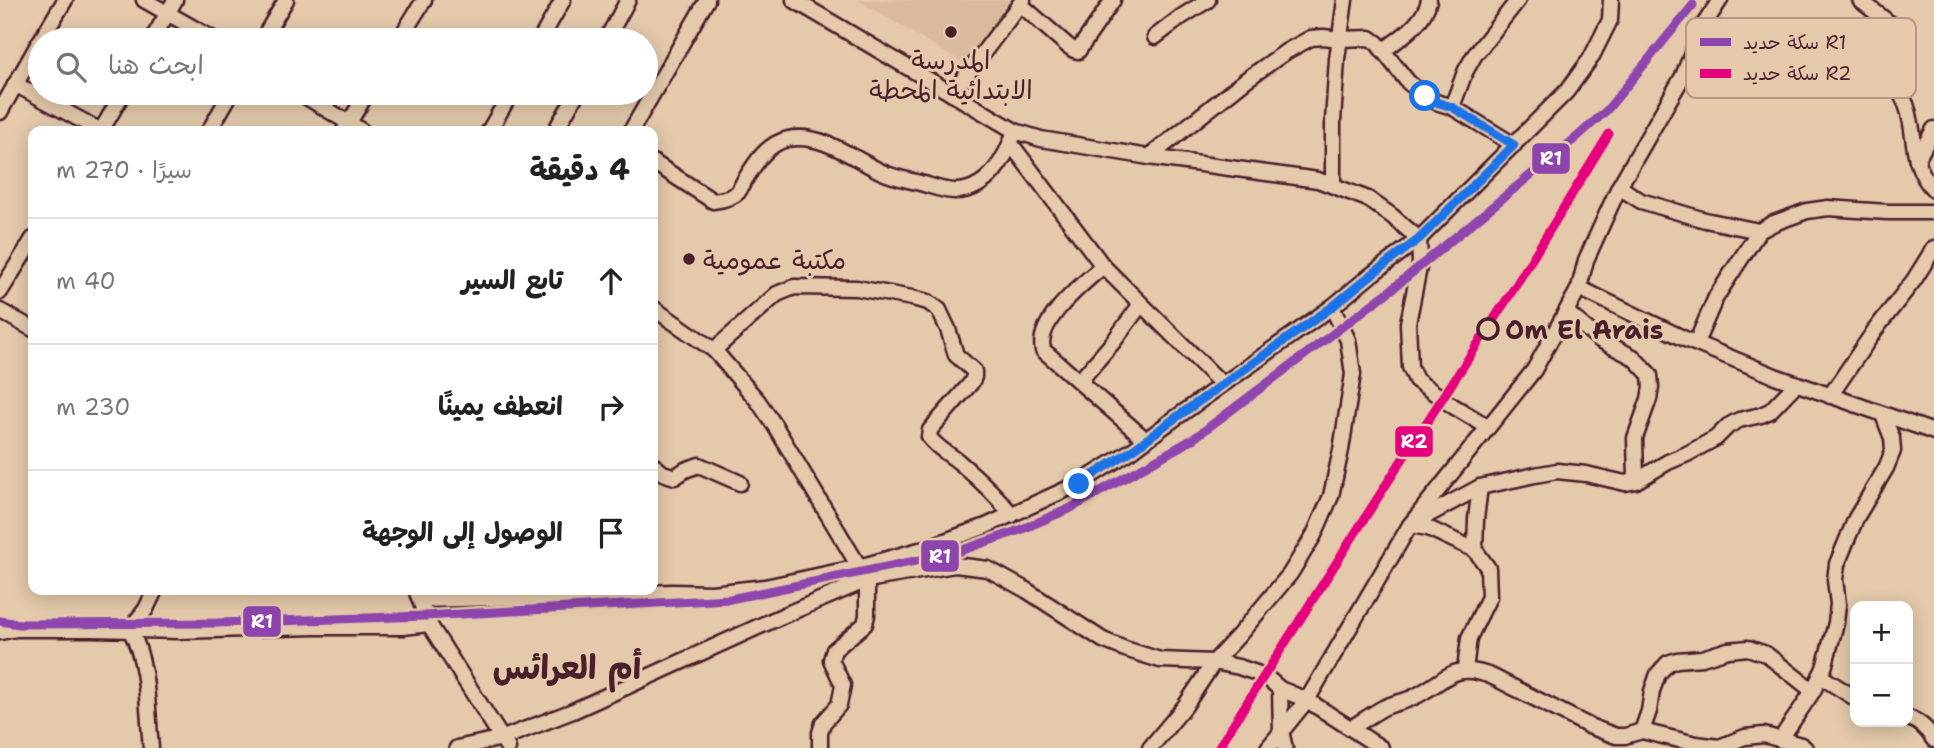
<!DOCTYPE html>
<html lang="ar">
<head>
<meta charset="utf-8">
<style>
  :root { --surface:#fff; --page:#f2f2f2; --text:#222; --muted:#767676; --line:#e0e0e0 }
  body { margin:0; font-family:"Shantell Sans","Playpen Sans Arabic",sans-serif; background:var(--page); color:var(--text); direction:rtl }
  .controls { position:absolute; right:21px; bottom:21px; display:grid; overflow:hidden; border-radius:14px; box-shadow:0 4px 18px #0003 }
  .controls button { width:63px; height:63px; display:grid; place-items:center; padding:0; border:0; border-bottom:2px solid var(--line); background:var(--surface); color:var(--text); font:35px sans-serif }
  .stop { position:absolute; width:21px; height:21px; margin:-16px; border:5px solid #1a73e8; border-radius:50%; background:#fff }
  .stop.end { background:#1a73e8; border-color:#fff; box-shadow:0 2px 7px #0008 }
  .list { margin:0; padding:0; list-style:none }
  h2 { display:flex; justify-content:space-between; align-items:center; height:91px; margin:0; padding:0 28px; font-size:30px }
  h2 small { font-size:23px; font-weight:400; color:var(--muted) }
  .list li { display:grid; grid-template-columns:46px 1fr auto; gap:21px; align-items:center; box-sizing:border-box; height:126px; padding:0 28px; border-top:2px solid var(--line) }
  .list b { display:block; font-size:26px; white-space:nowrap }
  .list em { font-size:23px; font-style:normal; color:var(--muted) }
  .icon { flex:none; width:38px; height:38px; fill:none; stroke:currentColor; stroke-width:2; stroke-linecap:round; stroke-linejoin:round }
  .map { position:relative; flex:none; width:1934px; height:748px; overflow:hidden; direction:ltr }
  .search { position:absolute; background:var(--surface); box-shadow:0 4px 18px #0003; left:28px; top:28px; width:630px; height:77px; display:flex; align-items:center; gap:18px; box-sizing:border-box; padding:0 24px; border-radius:38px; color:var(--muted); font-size:26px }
  .panel { position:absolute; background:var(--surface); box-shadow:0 4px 18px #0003; left:28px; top:126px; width:630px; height:469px; border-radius:14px; direction:rtl }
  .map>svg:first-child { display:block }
  .built { fill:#d8bb9c }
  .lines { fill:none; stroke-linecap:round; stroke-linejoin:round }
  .minor-casing { stroke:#4a1f2b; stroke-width:19 }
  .minor { stroke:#e4c9ab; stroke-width:14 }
  .rail-1-casing { stroke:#e4c9ab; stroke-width:14 }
  .rail-2-casing { stroke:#e4c9ab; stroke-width:14 }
  .rail-1 { stroke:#8e44ad; stroke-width:9 }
  .rail-2 { stroke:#e5007d; stroke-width:9 }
  .route { stroke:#1a73e8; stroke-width:9 }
  .poi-dot { fill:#4a1f2b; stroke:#e4c9ab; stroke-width:2.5 }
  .stop-dot { fill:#e4c9ab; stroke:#4a1f2b; stroke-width:3.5 }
  .labels { text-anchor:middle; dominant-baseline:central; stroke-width:6; stroke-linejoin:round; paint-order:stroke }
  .poi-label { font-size:26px; fill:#4a1f2b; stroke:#e4c9ab }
  .stop-label { font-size:26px; font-weight:bold; fill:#4a1f2b; stroke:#e4c9ab; text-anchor:start }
  .district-label { font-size:33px; font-weight:bold; fill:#4a1f2b; stroke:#e4c9ab }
  .key { fill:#e4c9ab; stroke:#b69685; stroke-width:2 }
  .key-label { font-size:19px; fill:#4a1f2b }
  .line-badge { stroke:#e4c9ab; stroke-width:2.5 }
  .badge-label { font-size:19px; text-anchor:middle; font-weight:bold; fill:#fff }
</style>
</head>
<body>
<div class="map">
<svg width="1934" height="748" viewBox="0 0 1934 748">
  <rect width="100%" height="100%" fill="#e4c9ab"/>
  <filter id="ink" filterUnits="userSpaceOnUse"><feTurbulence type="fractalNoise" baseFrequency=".0143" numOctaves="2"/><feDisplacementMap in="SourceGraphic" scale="14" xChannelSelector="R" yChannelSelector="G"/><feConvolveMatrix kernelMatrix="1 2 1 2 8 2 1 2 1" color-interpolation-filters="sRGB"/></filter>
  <g filter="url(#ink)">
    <path class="built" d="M858 0H1015L966 65Z"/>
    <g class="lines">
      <g class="minor-casing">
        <g id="minor">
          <path d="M144 0 215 40"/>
          <path d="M794 0 1015 131 1041 139 1149 157 1318 180 1368 199 1392 216 1419 239 1420 263 1408 323 1410 367 1416 380 1453 406 1488 427"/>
          <path d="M1860 0 1907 37 1908 41C1905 49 1894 69 1894 77 1895 87 1904 97 1907 107 1917 136 1909 164 1934 190"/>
          <path d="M1020 4 1068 46 1074 50 1078 51 1113 0"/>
          <path d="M1155 37 1181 17 1208 0"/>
          <path d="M41 40 65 0"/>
          <path d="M152 40 175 0"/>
          <path d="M262 40 286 0"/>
          <path d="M399 40 424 0"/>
          <path d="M540 40 563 0"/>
          <path d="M606 40 628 0"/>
          <path d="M1383 51C1401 37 1424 24 1429 0"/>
          <path d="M15 84 101 131"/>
          <path d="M300 93 362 131"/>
          <path d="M952 94 1023 0"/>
          <path d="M1452 107 1465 72 1474 56 1518 0"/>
          <path d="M0 112 40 41"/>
          <path d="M101 131 123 93"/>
          <path d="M209 131 231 93"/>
          <path d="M344 131 367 93"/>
          <path d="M489 131 511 93"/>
          <path d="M555 131 577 93"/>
          <path d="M631 131 707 0"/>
          <path d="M1011 144 1103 266 1222 384"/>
          <path d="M1149 157 1247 79 1287 51 1311 38 1323 37 1340 39 1370 38 1377 43 1408 82 1425 96 1436 102 1452 107 1514 145"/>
          <path d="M1917 160 1934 129"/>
          <path d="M653 162 713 201C722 200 732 198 738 192 741 188 743 182 746 178 756 162 768 143 788 139 821 132 854 159 882 172 895 178 910 180 924 184 934 187 944 191 955 191 988 191 1006 158 1015 131"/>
          <path d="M1333 185V121L1337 59 1345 0"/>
          <path d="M1619 187 1683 76 1703 26 1720 0"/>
          <path d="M1579 288 1685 339 1775 376 1934 432"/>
          <path d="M0 292 33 239"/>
          <path d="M1141 304 1114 341 1083 377V385L1146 440"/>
          <path d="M653 308 714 350 758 401 775 426 867 580V615L865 624 834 650 831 660 843 685 839 705 823 723 820 733V748"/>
          <path d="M0 311 33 329"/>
          <path d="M1566 312 1600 340 1633 357 1650 375 1651 387 1649 399 1635 438 1636 481"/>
          <path d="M1696 343 1716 297 1759 231"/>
          <path d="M714 350 777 294 794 287 857 288 912 298 928 302 939 310 948 329 956 355 974 371V377L971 383 930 430 929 437C937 448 949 454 959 462 978 478 997 496 1012 515"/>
          <path d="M1083 385 1043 350C1035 321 1084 283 1103 266"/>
          <path d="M1830 396 1875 330 1914 280 1934 248"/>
          <path d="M653 465 663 473 675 477 685 470 699 465 740 483"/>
          <path d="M1417 521 1480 487 1535 475 1557 471 1586 474 1625 483 1636 481 1668 462 1687 454 1716 438 1728 426 1739 420 1761 415 1770 411 1796 384"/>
          <path d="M1410 525 1428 528 1475 550 1488 568 1489 597 1469 638 1465 670"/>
          <path d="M1475 550 1476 519 1480 487"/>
          <path d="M416 590 429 624 508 748"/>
          <path d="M420 600 568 596 672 592 712 593 765 587 859 567 923 549 986 526 1078 484 1134 449 1167 424 1332 307 1371 275 1419 239 1567 91 1591 58 1610 20 1611 0"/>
          <path d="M0 632 16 629H91L180 631 315 627H403L429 624"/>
          <path d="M1820 676 1855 698"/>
          <path d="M1280 689 1281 731 1285 748"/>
          <path d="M1908 718C1919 721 1928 730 1934 740"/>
          <path d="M1351 728C1361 722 1372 714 1383 708 1393 703 1404 702 1414 697 1447 681 1452 660 1493 677L1589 726 1616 736H1625L1642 731 1696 744 1719 747 1745 737 1764 735 1801 745 1805 748"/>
          <path d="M1642 731 1649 711 1652 691 1658 674 1668 663 1677 660 1702 658 1728 650 1748 648 1766 654 1813 691"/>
          <path d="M1780 740 1813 691 1824 668 1836 623 1838 604 1835 580 1837 564 1856 518 1886 468 1893 451 1892 438 1883 415"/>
          <path d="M151 748C147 708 149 665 130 629L146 609 155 590"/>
          <path d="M457 748 503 738 573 711 782 616 867 580 955 565 988 569 1026 590 1103 640 1125 649 1160 660 1214 662 1239 667 1265 676 1280 689 1307 700 1381 748"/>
          <path d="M1150 748 1185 706 1214 662 1239 635 1290 574 1314 535 1331 496 1341 450 1353 374 1348 340 1332 307"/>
          <path d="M1268 748 1307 700 1410 525 1534 370 1579 288 1586 260 1619 187 1641 201 1705 220 1759 231 1774 223 1807 211 1828 208 1887 212H1934"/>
        </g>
      </g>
      <use href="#minor" class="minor"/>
      <g class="rail-1-casing">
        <path id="rail-1" d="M0 621 19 624 217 623 425 616 730 599 954 553 1020 530 1071 508 1193 439 1391 290 1577 137 1607 110 1693 5"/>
      </g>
      <g class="rail-2-casing">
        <path id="rail-2" d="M1218 748 1400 463 1511 293 1609 134"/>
      </g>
      <use href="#rail-1" class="rail-1"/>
      <use href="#rail-2" class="rail-2"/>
    </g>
  </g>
  <g class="lines" filter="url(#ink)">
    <path class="route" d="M1079 484 1134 449 1167 424 1332 307 1371 275 1419 239 1514 145 1452 107 1436 102 1425 96"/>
  </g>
  <g class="poi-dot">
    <circle cx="951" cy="32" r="7"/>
    <circle cx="689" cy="259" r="7"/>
  </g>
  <circle class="stop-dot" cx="1488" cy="329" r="10"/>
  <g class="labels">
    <g class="poi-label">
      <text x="951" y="59">المدرسة<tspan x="951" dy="30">الابتدائية المحطة</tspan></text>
      <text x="703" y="259" text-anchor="start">مكتبة عمومية</text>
    </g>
    <g class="stop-label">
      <text x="1505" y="329">Om El Arais</text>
    </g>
    <g class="district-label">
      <text x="567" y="667">أم العرائس</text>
    </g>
  </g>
  <rect x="1686" y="18" width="230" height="80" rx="10" class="key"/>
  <rect x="1700" y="38" width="31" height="8" fill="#8e44ad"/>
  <rect x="1700" y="69" width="31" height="9" fill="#e5007d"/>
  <g class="key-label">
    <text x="1743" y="49">سكة حديد R1</text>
    <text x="1743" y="80">سكة حديد R2</text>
  </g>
  <g class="line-badge">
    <rect x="1531" y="142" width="40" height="33" rx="7" fill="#8e44ad"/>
    <rect x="1394" y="425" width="40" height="33" rx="7" fill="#e5007d"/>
    <rect x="920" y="539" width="40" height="34" rx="7" fill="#8e44ad"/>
    <rect x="242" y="605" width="40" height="33" rx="7" fill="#8e44ad"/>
  </g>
  <g class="badge-label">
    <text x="1551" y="165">R1</text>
    <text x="1414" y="448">R2</text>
    <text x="940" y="563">R1</text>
    <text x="262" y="628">R1</text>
  </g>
</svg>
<div class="controls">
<button>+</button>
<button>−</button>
</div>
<div class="stop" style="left:1425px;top:96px"></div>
<div class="stop end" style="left:1079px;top:484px"></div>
<div class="search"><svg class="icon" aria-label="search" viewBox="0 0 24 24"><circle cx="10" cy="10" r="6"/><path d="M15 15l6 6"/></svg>ابحث هنا</div>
<section class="panel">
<h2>4 دقيقة<small>سيرًا · 270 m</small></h2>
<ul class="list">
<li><svg class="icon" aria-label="ahead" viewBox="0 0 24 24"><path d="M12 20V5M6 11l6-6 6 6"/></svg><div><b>تابع السير</b></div><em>40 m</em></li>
<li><svg class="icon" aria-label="right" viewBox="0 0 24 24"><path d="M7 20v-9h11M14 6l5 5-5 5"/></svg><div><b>انعطف يمينًا</b></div><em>230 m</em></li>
<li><svg class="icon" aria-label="arrive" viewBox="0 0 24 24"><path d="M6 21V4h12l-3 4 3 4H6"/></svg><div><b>الوصول إلى الوجهة</b></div></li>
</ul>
</section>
</div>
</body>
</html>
